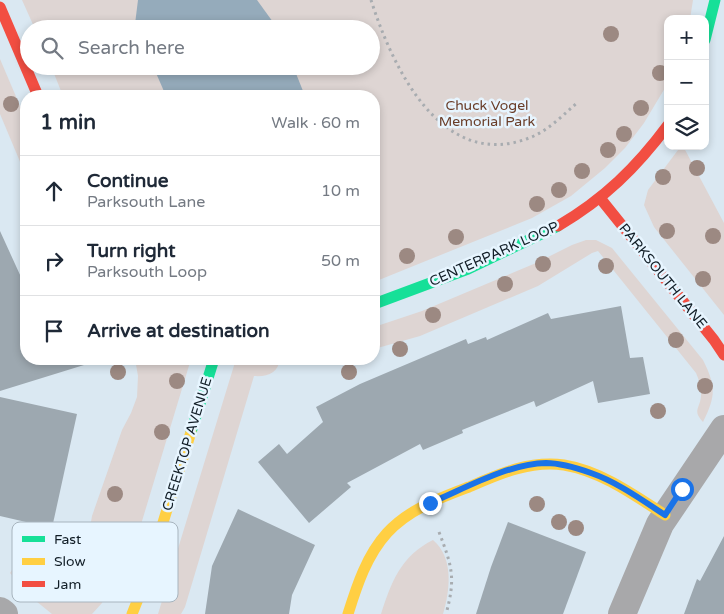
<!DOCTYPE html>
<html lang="en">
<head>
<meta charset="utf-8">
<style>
  :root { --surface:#fff; --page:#f6f6f7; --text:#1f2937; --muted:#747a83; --line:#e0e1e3 }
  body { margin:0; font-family:"Varela Round",sans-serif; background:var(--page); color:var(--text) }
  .controls { position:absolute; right:15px; top:15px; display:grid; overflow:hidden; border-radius:10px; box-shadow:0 2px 8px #0003 }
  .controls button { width:45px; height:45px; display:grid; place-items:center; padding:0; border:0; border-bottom:1px solid var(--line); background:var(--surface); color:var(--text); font:25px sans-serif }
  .stop { position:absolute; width:15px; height:15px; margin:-11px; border:4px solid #1a73e8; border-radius:50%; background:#fff }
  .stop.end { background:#1a73e8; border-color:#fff; box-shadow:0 1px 5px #0008 }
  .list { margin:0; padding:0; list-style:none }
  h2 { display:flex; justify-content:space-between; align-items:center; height:65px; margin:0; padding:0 20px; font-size:21px }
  h2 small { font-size:16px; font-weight:400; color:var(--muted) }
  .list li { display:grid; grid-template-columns:32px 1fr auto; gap:15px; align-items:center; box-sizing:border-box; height:70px; padding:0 20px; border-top:1px solid var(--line) }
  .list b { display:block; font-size:19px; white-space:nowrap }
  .list p { margin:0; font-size:16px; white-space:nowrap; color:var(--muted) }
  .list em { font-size:16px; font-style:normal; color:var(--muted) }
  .icon { flex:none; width:28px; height:28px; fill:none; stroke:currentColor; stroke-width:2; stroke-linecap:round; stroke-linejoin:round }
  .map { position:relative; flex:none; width:724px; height:614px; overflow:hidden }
  .search { position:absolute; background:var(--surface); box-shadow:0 2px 8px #0003; left:20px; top:20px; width:360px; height:55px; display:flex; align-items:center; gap:12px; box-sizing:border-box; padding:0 18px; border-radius:28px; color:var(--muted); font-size:19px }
  .panel { position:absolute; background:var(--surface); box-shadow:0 2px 8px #0003; left:20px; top:90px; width:360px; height:275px; border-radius:20px }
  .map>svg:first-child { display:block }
  .green { fill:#ded5d3 }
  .water { fill:#95abbb }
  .building { fill:#9da8b0 }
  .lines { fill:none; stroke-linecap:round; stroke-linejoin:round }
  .path { stroke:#a8acb0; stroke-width:3; stroke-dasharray:2.5 4; stroke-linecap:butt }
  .street { stroke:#a8a8aa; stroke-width:28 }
  .fast { stroke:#16e098; stroke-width:11 }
  .slow { stroke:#ffcf43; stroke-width:11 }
  .jam { stroke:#f24e42; stroke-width:11 }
  .tree { fill:#9c8982 }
  .route { stroke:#1a73e8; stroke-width:6 }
  .labels { text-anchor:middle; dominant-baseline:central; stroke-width:5; stroke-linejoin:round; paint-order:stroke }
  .park-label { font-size:14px; fill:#693c27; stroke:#e7f5ff }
  .street-label { font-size:14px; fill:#111d26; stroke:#e7f5ff }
  .key { fill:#e7f5ff; stroke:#a7b4be; stroke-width:1 }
  .key-label { font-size:14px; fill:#111d26 }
</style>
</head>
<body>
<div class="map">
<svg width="724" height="614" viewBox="0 0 724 614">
  <rect width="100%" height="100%" fill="#dae8f2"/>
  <g class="green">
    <path d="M22 0H693L690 19H668V83L644 123 625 148 605 168 571 196 532 218 374 282V96H63L51 66H371V29H35Z"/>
    <path d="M0 59 26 120V176L0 114Z"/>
    <path d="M681 146H683L724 223V315L654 227 644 205 648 190Z"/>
    <path d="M586 240H596L612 248 703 360C716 386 716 396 703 422 692 410 700 409 701 396 702 388 699 380 696 373L598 251 592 253 538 286 420 336 374 349V327L422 311 536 263 572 245Z"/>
    <path d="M135 359H191L126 574 117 598 104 597 102 603 92 614H52L36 601 10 573 22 555C28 562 33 570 40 576 54 588 78 591 86 570 92 554 88 534 92 516L122 430 131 413 137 397 138 376Z"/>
    <path d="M236 359H280C278 373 268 377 254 376L185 607 181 614H158Z"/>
    <path d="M433 540C454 558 450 590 443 614H381C391 582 401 556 433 540Z"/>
  </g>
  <g class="water">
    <path d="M138 0H257L278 29H137L135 24Z"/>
    <path d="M153 66H293L305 96H166Z"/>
  </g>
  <g class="building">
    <path d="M0 231 26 288V359H83L84 365 0 391Z"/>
    <path d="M621 306 630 358 643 357 650 394 598 403 593 381 536 407 534 401 462 430 463 433 423 450 420 444 347 483 351 487 309 523 258 462 279 444 287 454 323 422 316 407 360 384 466 339 468 344 486 337 487 340 548 313 551 319Z"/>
    <path d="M0 397 77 414 52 528 0 516Z"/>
    <path d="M238 509 315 545 292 595 289 614H205L212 566Z"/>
    <path d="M508 522 586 552 563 614H476L491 567Z"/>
    <path d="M724 536V614H684L697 579 700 581Z"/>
  </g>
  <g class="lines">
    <g class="path">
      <path d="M371 0C392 66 441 172 529 138 548 131 563 115 578 102"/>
      <path d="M439 532C452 566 456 578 446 614"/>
    </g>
    <g class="street">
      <path d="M0 611 4 614"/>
      <path d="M622 614 660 524 724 429"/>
    </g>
    <g class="fast">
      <path d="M705 40 715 0"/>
      <path d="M374 304 468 269 558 226"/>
      <path d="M191 432 214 359"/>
    </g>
    <g class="slow">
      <path d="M132 614 144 584 191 432"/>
      <path d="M348 614C357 585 367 555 387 533 409 509 440 498 469 487 499 474 530 460 564 465 601 471 634 495 665 515"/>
    </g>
    <g class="jam">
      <path d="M0 7 38 96"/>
      <path d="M600 198 714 340 724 355"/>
      <path d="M558 226C604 199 636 168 668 125"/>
    </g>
  </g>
  <g class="tree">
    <circle cx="611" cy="34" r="8"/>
    <circle cx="660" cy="73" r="8"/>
    <circle cx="11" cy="104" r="8"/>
    <circle cx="641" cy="108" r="8"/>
    <circle cx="624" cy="134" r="8"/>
    <circle cx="608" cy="150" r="8"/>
    <circle cx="697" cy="168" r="8"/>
    <circle cx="582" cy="171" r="8"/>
    <circle cx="663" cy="177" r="8"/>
    <circle cx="559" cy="190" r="8"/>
    <circle cx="537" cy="204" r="8"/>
    <circle cx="667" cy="231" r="8"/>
    <circle cx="713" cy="236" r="8"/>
    <circle cx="456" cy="237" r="8"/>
    <circle cx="407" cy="256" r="8"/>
    <circle cx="543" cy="264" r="8"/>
    <circle cx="606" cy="266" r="8"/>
    <circle cx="703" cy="279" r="8"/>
    <circle cx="505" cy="284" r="8"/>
    <circle cx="433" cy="315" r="8"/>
    <circle cx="676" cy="340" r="8"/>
    <circle cx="400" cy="349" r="8"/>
    <circle cx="118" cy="372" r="8"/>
    <circle cx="349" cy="372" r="8"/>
    <circle cx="177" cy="381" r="8"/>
    <circle cx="705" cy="386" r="8"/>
    <circle cx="658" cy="411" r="8"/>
    <circle cx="162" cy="432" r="8"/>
    <circle cx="115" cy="494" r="8"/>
    <circle cx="537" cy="504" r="8"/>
    <circle cx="559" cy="522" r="8"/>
    <circle cx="576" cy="528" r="8"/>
  </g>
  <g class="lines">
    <path class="route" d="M430 503C466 488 507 464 546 463 562 463 577 468 591 473 617 482 642 500 665 515L682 489"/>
  </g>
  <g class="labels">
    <g class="park-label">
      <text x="487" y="105">Chuck Vogel<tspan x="487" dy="16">Memorial Park</tspan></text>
    </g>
    <g class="street-label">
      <text transform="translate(494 254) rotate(-24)">CENTERPARK LOOP</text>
      <text transform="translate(663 276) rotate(51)">PARKSOUTH LANE</text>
      <text transform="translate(187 444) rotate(-73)">CREEKTOP AVENUE</text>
    </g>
  </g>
  <rect x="12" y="522" width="166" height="80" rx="8" class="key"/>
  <rect x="22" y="536" width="23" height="6" fill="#16e098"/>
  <rect x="22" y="558" width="23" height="7" fill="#ffcf43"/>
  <rect x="22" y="581" width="23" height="6" fill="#f24e42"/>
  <g class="key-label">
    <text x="54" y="544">Fast</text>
    <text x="54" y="566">Slow</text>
    <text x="54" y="589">Jam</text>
  </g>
</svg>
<div class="controls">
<button>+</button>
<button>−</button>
<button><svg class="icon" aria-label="layers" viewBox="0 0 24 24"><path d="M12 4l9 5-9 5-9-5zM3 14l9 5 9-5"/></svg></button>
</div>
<div class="stop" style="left:682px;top:489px"></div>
<div class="stop end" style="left:430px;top:503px"></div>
<div class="search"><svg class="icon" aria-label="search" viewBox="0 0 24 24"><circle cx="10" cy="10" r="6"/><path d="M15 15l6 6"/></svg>Search here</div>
<section class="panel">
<h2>1 min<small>Walk · 60 m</small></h2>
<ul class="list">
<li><svg class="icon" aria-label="ahead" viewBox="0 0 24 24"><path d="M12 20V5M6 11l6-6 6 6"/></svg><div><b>Continue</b><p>Parksouth Lane</p></div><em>10 m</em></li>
<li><svg class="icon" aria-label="right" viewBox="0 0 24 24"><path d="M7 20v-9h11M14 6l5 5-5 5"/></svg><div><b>Turn right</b><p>Parksouth Loop</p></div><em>50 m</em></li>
<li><svg class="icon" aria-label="arrive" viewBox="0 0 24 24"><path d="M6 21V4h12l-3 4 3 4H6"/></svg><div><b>Arrive at destination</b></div></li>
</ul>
</section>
</div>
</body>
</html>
